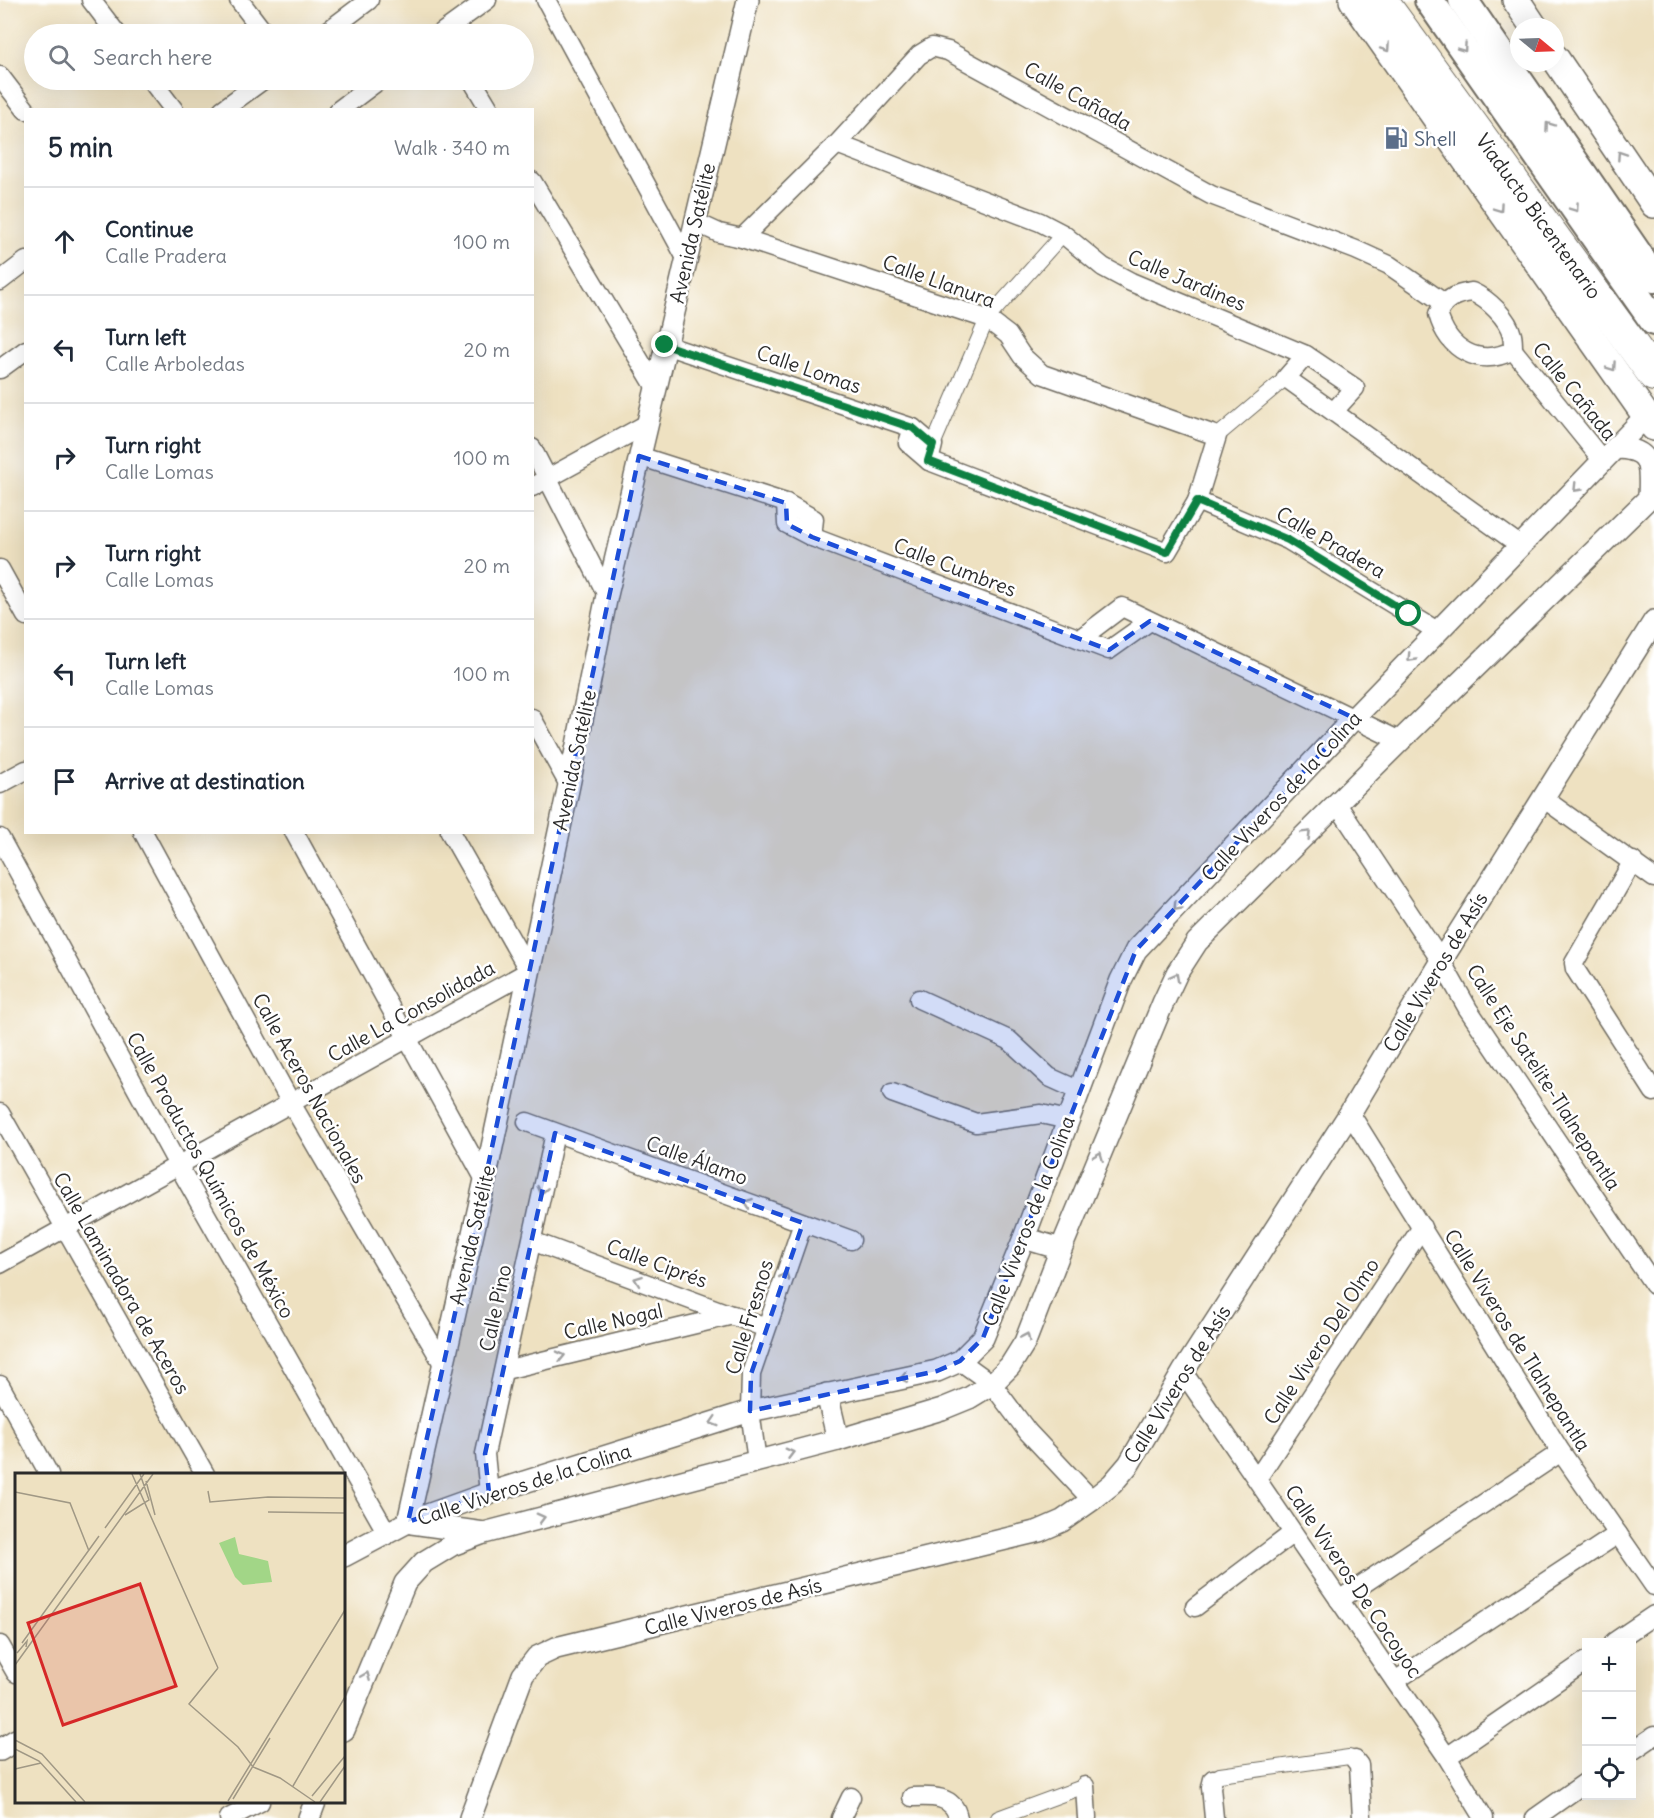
<!DOCTYPE html>
<html lang="en">
<head>
<meta charset="utf-8">
<style>
  :root { --surface:#fff; --page:#f2f2f3; --text:#1f2937; --muted:#747a83; --line:#e0e1e3 }
  body { margin:0; font-family:Delius,sans-serif; background:var(--page); color:var(--text) }
  .controls { position:absolute; right:18px; bottom:18px; display:grid; overflow:hidden; border-radius:0px; box-shadow:0 6px 24px #0002 }
  .controls button { width:54px; height:54px; display:grid; place-items:center; padding:0; border:0; border-bottom:2px solid var(--line); background:var(--surface); color:var(--text); font:30px sans-serif }
  .compass { position:absolute; left:1510px; top:18px; width:54px; height:54px; border-radius:50%; background:var(--surface); box-shadow:0 6px 24px #0002; rotate:109deg }
  .stop { position:absolute; width:18px; height:18px; margin:-14px; border:4px solid #0b8043; border-radius:50%; background:#fff }
  .stop.end { background:#0b8043; border-color:#fff; box-shadow:0 2px 6px #0008 }
  .list { margin:0; padding:0; list-style:none }
  h2 { display:flex; justify-content:space-between; align-items:center; height:78px; margin:0; padding:0 24px; font-size:26px }
  h2 small { font-size:20px; font-weight:400; color:var(--muted) }
  .list li { display:grid; grid-template-columns:39px 1fr auto; gap:18px; align-items:center; box-sizing:border-box; height:108px; padding:0 24px; border-top:2px solid var(--line) }
  .list b { display:block; font-size:22px; white-space:nowrap }
  .list p { margin:0; font-size:20px; white-space:nowrap; color:var(--muted) }
  .list em { font-size:20px; font-style:normal; color:var(--muted) }
  .icon { flex:none; width:33px; height:33px; fill:none; stroke:currentColor; stroke-width:2; stroke-linecap:round; stroke-linejoin:round }
  .map { position:relative; flex:none; width:1654px; height:1818px; overflow:hidden }
  .search { position:absolute; background:var(--surface); box-shadow:0 6px 24px #0002; left:24px; top:24px; width:510px; height:66px; display:flex; align-items:center; gap:15px; box-sizing:border-box; padding:0 21px; border-radius:33px; color:var(--muted); font-size:22px }
  .panel { position:absolute; background:var(--surface); box-shadow:0 6px 24px #0002; left:24px; top:108px; width:510px; height:726px; border-radius:0px }
  .map>svg:first-child { display:block }
  .lines { fill:none; stroke-linecap:round; stroke-linejoin:round }
  .pedestrian-casing { stroke:#6f6b60; stroke-width:16 }
  .minor-casing { stroke:#6f6b60; stroke-width:21 }
  .tertiary-casing { stroke:#6f6b60; stroke-width:24 }
  .primary-casing { stroke:#6f6b60; stroke-width:30 }
  .trunk-casing { stroke:#6f6b60; stroke-width:32 }
  .motorway-casing { stroke:#6f6b60; stroke-width:34 }
  .pedestrian { stroke:#fff; stroke-width:14 }
  .minor { stroke:#fff; stroke-width:18 }
  .tertiary { stroke:#fff; stroke-width:21 }
  .primary { stroke:#fff; stroke-width:27 }
  .trunk { stroke:#fff; stroke-width:28 }
  .motorway { stroke:#fff; stroke-width:32 }
  .oneway { stroke:#a0a0a0 }
  .route { stroke:#0b8043; stroke-width:8 }
  .marked { fill:#1d4ed8; fill-opacity:0.2; stroke:#1d4ed8; stroke-width:4.5; stroke-dasharray:12 8; stroke-linejoin:round }
  .labels { text-anchor:middle; dominant-baseline:central; stroke-width:5; stroke-linejoin:round; paint-order:stroke }
  .street-label { font-size:20px; fill:#2b2b2b; stroke:#fff }
  .service-label { font-size:20px; fill:#4e5e75; stroke:#fff; text-anchor:start }
  .inset-road { fill:none; stroke:#a09885; stroke-width:1.5 }
  .view { fill:#d62828; fill-opacity:0.15; stroke:#d62828; stroke-width:3 }
  .inset-edge { fill:none; stroke:#2b2b2b; stroke-width:3 }
</style>
</head>
<body>
<div class="map">
<svg width="1654" height="1818" viewBox="0 0 1654 1818">
  <rect width="100%" height="100%" fill="#fff"/>
  <filter id="ink" filterUnits="userSpaceOnUse"><feTurbulence type="fractalNoise" baseFrequency=".0167" numOctaves="2"/><feDisplacementMap in="SourceGraphic" scale="12" xChannelSelector="R" yChannelSelector="G"/><feConvolveMatrix kernelMatrix="1 2 1 2 8 2 1 2 1" color-interpolation-filters="sRGB"/></filter>
  <filter id="wash" filterUnits="userSpaceOnUse"><feTurbulence type="fractalNoise" baseFrequency=".008" numOctaves="4" result="noise"/><feDisplacementMap in="SourceGraphic" scale="24" xChannelSelector="R" yChannelSelector="G"/><feGaussianBlur stdDeviation="1.35" result="paint"/><feColorMatrix in="noise" values="0 0 0 0 0 0 0 0 0 0 0 0 0 0 0 0 0 1.4 0 .05"/><feComposite in="paint" operator="in"/></filter>
  <g filter="url(#wash)">
    <rect width="100%" height="100%" fill="#eee1c1"/>
  </g>
  <g filter="url(#ink)">
    <g class="lines">
      <g class="pedestrian-casing">
        <g id="pedestrian">
          <path d="M1217 436 1286 378"/>
          <path d="M933 445 987 319 1063 234"/>
          <path d="M1213 1779 1220 1775 1349 1757 1355 1760"/>
          <path d="M998 1818 1085 1786"/>
        </g>
      </g>
      <g class="minor-casing">
        <g id="minor">
          <path d="M91 0 117 34"/>
          <path d="M239 0 265 34"/>
          <path d="M546 0 687 260"/>
          <path d="M324 34 369 0"/>
          <path d="M440 34 487 0"/>
          <path d="M0 76 26 110"/>
          <path d="M151 80 174 110"/>
          <path d="M472 80 490 110"/>
          <path d="M222 110 263 80"/>
          <path d="M339 110 379 80"/>
          <path d="M837 144 1040 222 1063 234 1103 267 1131 282 1306 355 1355 388 1334 411"/>
          <path d="M532 181 655 386"/>
          <path d="M695 222 719 233 742 238 987 319 1008 335 1022 356 1042 374 1217 436 1197 501 1167 552 929 461 908 443 913 428"/>
          <path d="M742 238 837 144 919 55 932 47 948 51 1211 195 1356 250 1389 265 1444 303"/>
          <path d="M0 281 26 261"/>
          <path d="M1472 292C1488 299 1508 318 1512 335 1513 339 1513 345 1513 350 1479 368 1448 350 1438 314 1445 299 1456 294 1472 292Z"/>
          <path d="M665 345 913 428 933 445 929 461"/>
          <path d="M1513 350 1603 461"/>
          <path d="M1306 355 1286 378 1521 546"/>
          <path d="M0 369 26 350"/>
          <path d="M532 448 607 595"/>
          <path d="M639 456 786 503 814 519 812 537"/>
          <path d="M532 487 647 424"/>
          <path d="M1197 501 1288 540 1437 631"/>
          <path d="M786 503 787 524 812 537 1109 650 1150 621"/>
          <path d="M0 569 26 616"/>
          <path d="M1081 638 1122 607 1400 741"/>
          <path d="M532 718 569 785"/>
          <path d="M0 784 26 770"/>
          <path d="M1543 798 1654 878"/>
          <path d="M1337 804 1441 961 1468 1009 1654 1285"/>
          <path d="M143 832 291 1103 443 1364"/>
          <path d="M294 832 485 1180"/>
          <path d="M0 838 178 1165 387 1533"/>
          <path d="M1633 861 1574 963 1575 969 1654 1092"/>
          <path d="M919 999 1009 1040 1049 1077 1080 1091"/>
          <path d="M892 1093 976 1123 1041 1114 1068 1120"/>
          <path d="M0 1113 205 1474"/>
          <path d="M1350 1113 1561 1452 1654 1586"/>
          <path d="M527 1122 851 1240"/>
          <path d="M532 1241 766 1328"/>
          <path d="M0 1264 529 971 450 832"/>
          <path d="M960 1361 992 1384 1028 1432 1092 1500"/>
          <path d="M505 1370 733 1315"/>
          <path d="M1183 1372 1447 1757 1484 1818"/>
          <path d="M0 1385 49 1474"/>
          <path d="M757 1461 750 1411 751 1374 803 1223"/>
          <path d="M1257 1479 1422 1227"/>
          <path d="M489 1493 485 1454 555 1133"/>
          <path d="M1339 1600 1561 1452"/>
          <path d="M1195 1607 1293 1533"/>
          <path d="M1614 1642 1654 1615"/>
          <path d="M0 1645 16 1673"/>
          <path d="M1395 1681 1618 1534"/>
          <path d="M1632 1751 1654 1736"/>
          <path d="M1447 1757 1586 1661"/>
          <path d="M1355 1760 1359 1765 1362 1818"/>
          <path d="M1213 1779 1211 1787 1214 1818"/>
          <path d="M1085 1786 1087 1818"/>
          <path d="M912 1797C931 1796 954 1795 958 1818"/>
          <path d="M229 1818 260 1802"/>
          <path d="M841 1818 851 1797"/>
          <path d="M1535 1818 1586 1782"/>
        </g>
      </g>
      <g class="tertiary-casing">
        <g id="tertiary">
          <path d="M1616 448C1653 449 1650 466 1649 498"/>
          <path d="M1024 1238 1061 1249"/>
          <path d="M827 1394 838 1440"/>
          <path d="M408 1522 485 1180 569 785 607 595 748 0"/>
          <path d="M412 1523 484 1533 838 1440 942 1409 969 1398 992 1384 1010 1366 1025 1342 1061 1249 1163 1003 1177 973 1197 942 1400 741 1654 493"/>
          <path d="M344 1556 408 1522 489 1493 750 1411 937 1371 960 1361 983 1338 1024 1238 1121 980 1136 950 1354 718 1646 416"/>
          <path d="M344 1730 405 1583 424 1562 452 1545 481 1534"/>
          <path d="M0 1750 16 1740"/>
          <path d="M309 1818 315 1802"/>
          <path d="M470 1818 523 1675 537 1657 556 1648 1039 1531 1062 1521 1092 1500 1112 1484 1129 1464 1183 1372 1350 1113 1441 961 1654 621"/>
        </g>
      </g>
      <g class="primary-casing">
        <g id="primary">
          <path d="M1353 0 1654 427"/>
          <path d="M1516 0 1534 27"/>
          <path d="M1555 58 1654 204"/>
        </g>
      </g>
      <g class="trunk-casing">
        <g id="trunk">
          <path d="M1429 0 1654 321"/>
          <path d="M1463 0 1654 278"/>
        </g>
      </g>
      <g class="motorway-casing">
        <path id="motorway" d="M1381 0 1654 375"/>
      </g>
      <use href="#pedestrian" class="pedestrian"/>
      <use href="#minor" class="minor"/>
      <use href="#tertiary" class="tertiary"/>
      <use href="#primary" class="primary"/>
      <use href="#trunk" class="trunk"/>
      <use href="#motorway" class="motorway"/>
    </g>
    <defs><path id="oneway-chevron" d="M-2-3.5L2.5 0L-2 3.5" fill="none" stroke-width="1.6" stroke-linecap="round" stroke-linejoin="round" transform="scale(1.5)"/></defs>
    <g class="oneway">
      <use href="#oneway-chevron" transform="translate(1386 48) rotate(56)"/>
      <use href="#oneway-chevron" transform="translate(1463 48) rotate(55)"/>
      <use href="#oneway-chevron" transform="translate(1549 126) rotate(-125)"/>
      <use href="#oneway-chevron" transform="translate(1621 155) rotate(-124)"/>
      <use href="#oneway-chevron" transform="translate(1499 208) rotate(55)"/>
      <use href="#oneway-chevron" transform="translate(1575 208) rotate(55)"/>
      <use href="#oneway-chevron" transform="translate(1612 367) rotate(55)"/>
      <use href="#oneway-chevron" transform="translate(1577 488) rotate(134)"/>
      <use href="#oneway-chevron" transform="translate(1411 658) rotate(134)"/>
      <use href="#oneway-chevron" transform="translate(1307 834) rotate(-45)"/>
      <use href="#oneway-chevron" transform="translate(1177 907) rotate(133)"/>
      <use href="#oneway-chevron" transform="translate(1175 977) rotate(-62)"/>
      <use href="#oneway-chevron" transform="translate(1099 1156) rotate(-68)"/>
      <use href="#oneway-chevron" transform="translate(542 1190) rotate(102)"/>
      <use href="#oneway-chevron" transform="translate(748 1203) rotate(-160)"/>
      <use href="#oneway-chevron" transform="translate(785 1276) rotate(-71)"/>
      <use href="#oneway-chevron" transform="translate(638 1280) rotate(-160)"/>
      <use href="#oneway-chevron" transform="translate(1026 1337) rotate(-66)"/>
      <use href="#oneway-chevron" transform="translate(561 1356) rotate(-13)"/>
      <use href="#oneway-chevron" transform="translate(904 1378) rotate(168)"/>
      <use href="#oneway-chevron" transform="translate(714 1422) rotate(163)"/>
      <use href="#oneway-chevron" transform="translate(790 1453) rotate(-15)"/>
      <use href="#oneway-chevron" transform="translate(541 1518) rotate(-15)"/>
      <use href="#oneway-chevron" transform="translate(366 1676) rotate(-67)"/>
    </g>
  </g>
  <g class="lines" filter="url(#ink)">
    <path class="route" d="M665 345 913 428 933 445 928 461 1167 552 1197 501 1288 540 1409 614"/>
  </g>
  <path class="marked" d="M639 456 786 503 787 524 812 537 1109 650 1150 621 1354 718 1136 950 983 1338 960 1361 937 1371 750 1411 751 1374 803 1223 555 1133 485 1454 489 1493 408 1522 485 1180Z"/>
  <defs>
    <g id="fuel-bare" transform="scale(1.8)"><path d="M-5.5-6h7V0h2V4h1.3V-2.5L3-4.5l.8-.8L6-3V5H2.5V1h-1V6h-7ZM-4.2-4.7v3.2H.2V-4.7Z" fill="#5c6f8a" stroke="#fff" stroke-width="2.5" paint-order="stroke"/></g>
  </defs>
  <g fill-rule="evenodd">
    <use href="#fuel-bare" x="1396" y="138"/>
  </g>
  <g class="labels">
    <g class="street-label">
      <text transform="translate(1078 96) rotate(29)">Calle Cañada</text>
      <text transform="translate(1539 216) rotate(54)">Viaducto Bicentenario</text>
      <text transform="translate(692 233) rotate(-77)">Avenida Satélite</text>
      <text transform="translate(1187 280) rotate(23)">Calle Jardines</text>
      <text transform="translate(939 281) rotate(20)">Calle Llanura</text>
      <text transform="translate(809 369) rotate(19)">Calle Lomas</text>
      <text transform="translate(1575 391) rotate(51)">Calle Cañada</text>
      <text transform="translate(1331 542) rotate(30)">Calle Pradera</text>
      <text transform="translate(955 567) rotate(21)">Calle Cumbres</text>
      <text transform="translate(574 760) rotate(-78)">Avenida Satélite</text>
      <text transform="translate(1281 796) rotate(-47)">Calle Viveros de la Colina</text>
      <text transform="translate(1435 972) rotate(-59)">Calle Viveros de Asís</text>
      <text transform="translate(411 1011) rotate(-29)">Calle La Consolidada</text>
      <text transform="translate(1544 1077) rotate(57)">Calle Eje Satelite-Tlalnepantla</text>
      <text transform="translate(310 1088) rotate(61)">Calle Aceros Nacionales</text>
      <text transform="translate(697 1160) rotate(20)">Calle Álamo</text>
      <text transform="translate(211 1175) rotate(61)">Calle Productos Químicos de México</text>
      <text transform="translate(1028 1221) rotate(-69)">Calle Viveros de la Colina</text>
      <text transform="translate(472 1235) rotate(-77)">Avenida Satélite</text>
      <text transform="translate(657 1263) rotate(20)">Calle Ciprés</text>
      <text transform="translate(122 1283) rotate(60)">Calle Laminadora de Aceros</text>
      <text transform="translate(495 1308) rotate(-78)">Calle Pino</text>
      <text transform="translate(749 1317) rotate(-73)">Calle Fresnos</text>
      <text transform="translate(613 1321) rotate(-13)">Calle Nogal</text>
      <text transform="translate(1518 1340) rotate(58)">Calle Viveros de Tlalnepantla</text>
      <text transform="translate(1321 1341) rotate(-57)">Calle Vivero Del Olmo</text>
      <text transform="translate(1177 1384) rotate(-58)">Calle Viveros de Asís</text>
      <text transform="translate(524 1484) rotate(-18)">Calle Viveros de la Colina</text>
      <text transform="translate(1354 1581) rotate(56)">Calle Viveros De Cocoyoc</text>
      <text transform="translate(733 1606) rotate(-14)">Calle Viveros de Asís</text>
    </g>
    <g class="service-label">
      <text x="1414" y="138">Shell</text>
    </g>
  </g>
  <g transform="translate(15 1473)">
    <rect width="330" height="330" fill="#eee1c1"/>
    <path d="M220 64 224 81 253 88 257 109 228 112 220 104 204 70Z" fill="#a2d687"/>
    <path class="inset-road" d="M117 1 203 195M131 8 140 42M193 18 195 29 253 24 330 25M0 19 55 30 74 78M253 39 330 40M110 42 134 27 125 1M90 55 129 1M7 170 84 63M2 180 12 168 11 174M0 192 138 1M203 195 174 231 223 274 238 294 265 305 300 329M0 267 27 281 70 329M0 276 24 288 61 329M0 296 26 290M278 313 330 224M297 323 330 283M218 326 255 265M213 328 330 137M305 329 330 293"/>
    <path class="view" d="M125 111 161 213 48 252 13 150Z"/>
    <rect width="330" height="330" class="inset-edge"/>
  </g>
</svg>
<div class="controls">
<button>+</button>
<button>−</button>
<button><svg class="icon" aria-label="locate" viewBox="0 0 24 24"><circle cx="12" cy="12" r="6"/><path d="M12 2v4M12 18v4M2 12h4M18 12h4"/></svg></button>
</div>
<svg class="compass" viewBox="-18 -18 36 36"><path d="M0-13l5 13h-10z" fill="#e53935"/><path d="M0 13l5-13h-10z" fill="#747a83"/></svg>
<div class="stop" style="left:1409px;top:614px"></div>
<div class="stop end" style="left:665px;top:345px"></div>
<div class="search"><svg class="icon" aria-label="search" viewBox="0 0 24 24"><circle cx="10" cy="10" r="6"/><path d="M15 15l6 6"/></svg>Search here</div>
<section class="panel">
<h2>5 min<small>Walk · 340 m</small></h2>
<ul class="list">
<li><svg class="icon" aria-label="ahead" viewBox="0 0 24 24"><path d="M12 20V5M6 11l6-6 6 6"/></svg><div><b>Continue</b><p>Calle Pradera</p></div><em>100 m</em></li>
<li><svg class="icon" aria-label="left" viewBox="0 0 24 24"><path d="M17 20v-9H6M10 6l-5 5 5 5"/></svg><div><b>Turn left</b><p>Calle Arboledas</p></div><em>20 m</em></li>
<li><svg class="icon" aria-label="right" viewBox="0 0 24 24"><path d="M7 20v-9h11M14 6l5 5-5 5"/></svg><div><b>Turn right</b><p>Calle Lomas</p></div><em>100 m</em></li>
<li><svg class="icon" aria-label="right" viewBox="0 0 24 24"><path d="M7 20v-9h11M14 6l5 5-5 5"/></svg><div><b>Turn right</b><p>Calle Lomas</p></div><em>20 m</em></li>
<li><svg class="icon" aria-label="left" viewBox="0 0 24 24"><path d="M17 20v-9H6M10 6l-5 5 5 5"/></svg><div><b>Turn left</b><p>Calle Lomas</p></div><em>100 m</em></li>
<li><svg class="icon" aria-label="arrive" viewBox="0 0 24 24"><path d="M6 21V4h12l-3 4 3 4H6"/></svg><div><b>Arrive at destination</b></div></li>
</ul>
</section>
</div>
</body>
</html>
